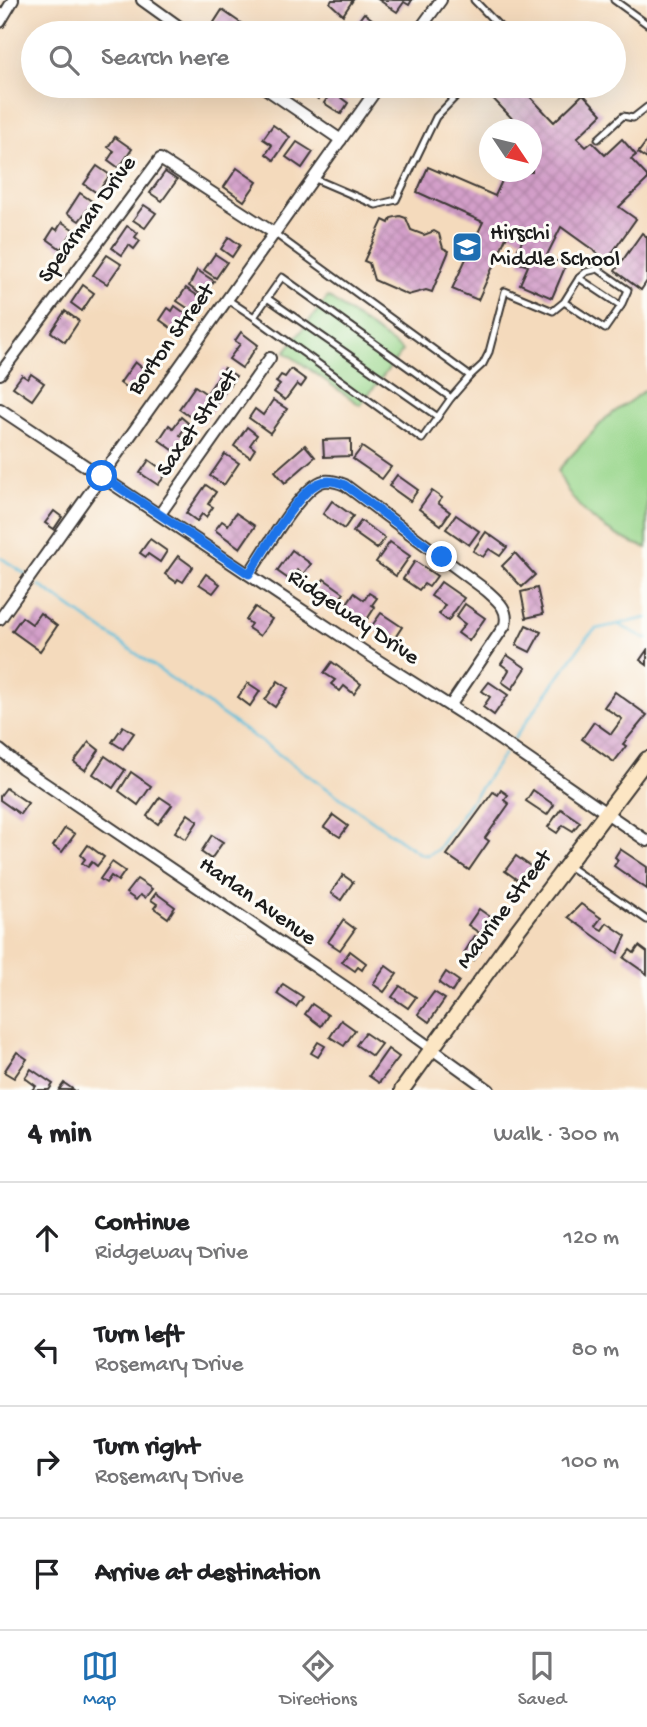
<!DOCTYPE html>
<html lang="en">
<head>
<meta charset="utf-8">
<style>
  :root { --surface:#fff; --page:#f2f2f2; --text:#202124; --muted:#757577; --line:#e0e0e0; --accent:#1f6fb2 }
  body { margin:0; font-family:"Gochi Hand",sans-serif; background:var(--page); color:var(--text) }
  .compass { position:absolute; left:479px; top:119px; width:63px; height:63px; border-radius:50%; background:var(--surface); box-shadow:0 7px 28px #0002; rotate:125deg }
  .stop { position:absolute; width:21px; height:21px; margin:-16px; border:5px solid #1a73e8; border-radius:50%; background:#fff }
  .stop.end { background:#1a73e8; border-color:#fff; box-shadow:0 2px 7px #0008 }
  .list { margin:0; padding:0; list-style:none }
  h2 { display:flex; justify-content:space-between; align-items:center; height:91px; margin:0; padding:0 28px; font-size:30px }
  h2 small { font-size:23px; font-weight:400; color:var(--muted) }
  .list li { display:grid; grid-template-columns:46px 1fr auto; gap:21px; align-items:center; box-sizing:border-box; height:112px; padding:0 28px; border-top:2px solid var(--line) }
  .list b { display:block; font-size:26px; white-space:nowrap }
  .list p { margin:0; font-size:23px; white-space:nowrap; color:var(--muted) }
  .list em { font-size:23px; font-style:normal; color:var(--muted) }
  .icon { flex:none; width:38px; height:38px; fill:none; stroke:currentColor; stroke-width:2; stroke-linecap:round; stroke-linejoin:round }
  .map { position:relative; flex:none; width:647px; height:1090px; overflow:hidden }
  .search { position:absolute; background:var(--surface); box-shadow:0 7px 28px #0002; left:21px; right:21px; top:21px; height:77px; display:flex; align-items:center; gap:18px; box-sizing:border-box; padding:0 24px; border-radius:38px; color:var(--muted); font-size:26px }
  .sheet { height:539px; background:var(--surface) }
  nav { display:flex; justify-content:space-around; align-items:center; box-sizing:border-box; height:98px; border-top:2px solid var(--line); background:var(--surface); font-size:19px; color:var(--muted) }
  nav a { display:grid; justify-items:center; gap:4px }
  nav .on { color:var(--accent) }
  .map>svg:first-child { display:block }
  .garden { fill:#98d68b; stroke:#5a7954; stroke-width:2 }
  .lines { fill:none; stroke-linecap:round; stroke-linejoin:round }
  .stream { stroke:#5dbedb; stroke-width:2.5 }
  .building { fill:url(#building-cross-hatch) }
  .lane-casing { stroke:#3c3834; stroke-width:9 }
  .street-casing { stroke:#3c3834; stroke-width:14 }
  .secondary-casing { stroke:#3c3834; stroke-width:18 }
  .lane { stroke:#fff; stroke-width:5 }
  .street { stroke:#fff; stroke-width:10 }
  .secondary { stroke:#fce6c4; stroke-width:14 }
  .route { stroke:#1a73e8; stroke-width:9 }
  .labels { text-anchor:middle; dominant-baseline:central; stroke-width:6; stroke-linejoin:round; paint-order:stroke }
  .street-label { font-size:23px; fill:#1c1c1c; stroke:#fdfcf7 }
  .poi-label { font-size:23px; fill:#1c1c1c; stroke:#fdfcf7; text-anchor:start }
</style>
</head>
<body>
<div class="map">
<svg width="647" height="1090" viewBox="0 0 647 1090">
  <defs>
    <pattern id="building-cross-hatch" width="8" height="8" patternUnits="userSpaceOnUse" patternTransform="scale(1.75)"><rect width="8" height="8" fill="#d39fc9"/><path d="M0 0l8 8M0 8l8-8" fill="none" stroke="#b588ac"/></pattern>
  </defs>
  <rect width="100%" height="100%" fill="#fdfcf7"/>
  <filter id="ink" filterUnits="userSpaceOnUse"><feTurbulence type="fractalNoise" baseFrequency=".0143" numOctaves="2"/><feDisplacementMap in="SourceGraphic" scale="14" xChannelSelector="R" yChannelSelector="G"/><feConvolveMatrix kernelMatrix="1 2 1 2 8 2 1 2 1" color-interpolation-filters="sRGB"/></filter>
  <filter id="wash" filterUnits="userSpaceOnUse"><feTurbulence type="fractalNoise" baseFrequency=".00686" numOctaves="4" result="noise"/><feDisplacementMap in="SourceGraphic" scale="28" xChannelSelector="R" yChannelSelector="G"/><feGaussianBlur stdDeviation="1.57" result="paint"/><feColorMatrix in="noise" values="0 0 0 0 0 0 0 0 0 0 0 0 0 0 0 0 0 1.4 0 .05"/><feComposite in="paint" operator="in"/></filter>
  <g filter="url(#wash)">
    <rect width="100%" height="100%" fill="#f4dabc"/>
    <g class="garden">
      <path d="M328 297 403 351 360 405 285 352Z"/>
      <path d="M647 389V548C609 536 571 509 558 470L606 418Z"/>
    </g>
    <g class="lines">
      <g class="stream">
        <path d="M0 557 25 574"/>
        <path d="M39 585 420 854 427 855 437 850 504 754"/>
        <path d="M619 625 647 639"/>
        <path d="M514 739 587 637 596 629 647 618"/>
      </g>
    </g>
    <g id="blocks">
      <g class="building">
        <path d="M332 0H353L343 15 330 3Z"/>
        <path d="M379 0H412L409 5 404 2 397 12Z"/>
        <path d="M222 10 245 26 240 33H227L213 24Z"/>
        <path d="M364 13 385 29 382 33H370L356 24Z"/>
        <path d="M301 86H328L318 99Z"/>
        <path d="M486 86H520L554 122 583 94 602 114 577 138 586 147 592 142 605 155 622 139 636 155 631 159 647 176V180L619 207 636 219 607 260 561 227 546 257 566 265 552 298 520 284 528 266 519 263 523 255 516 253 523 239 508 233 478 300 452 289 483 222 417 192 428 167 495 196 506 172H532V144L535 141 532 138V130H523L483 88Z"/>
        <path d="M332 91 348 103 341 114 324 103Z"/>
        <path d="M273 125 290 137 274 160 266 154 272 145 263 139Z"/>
        <path d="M115 137 132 149 119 168 108 160 114 151 108 147Z"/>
        <path d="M647 141V159L638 153Z"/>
        <path d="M297 142 313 152 302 168 286 157Z"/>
        <path d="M97 166 110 175 97 193 84 184Z"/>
        <path d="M237 168 257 182 244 201 224 187Z"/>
        <path d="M165 172 177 180 162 201 150 193Z"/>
        <path d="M80 193 93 202 79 221 67 213Z"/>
        <path d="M144 205 156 213 145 228 133 220Z"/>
        <path d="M400 216 406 218 411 230 424 235 434 231 439 234 443 248 449 251 432 292 426 290 408 295 374 280 369 263 364 261 383 220 389 223 391 218Z"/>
        <path d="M62 222 74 230 61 249 47 239 54 228 57 230Z"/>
        <path d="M127 226 138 233 135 237 140 241 134 249 129 245 122 255 112 248Z"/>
        <path d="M642 233 647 237V281L641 290 615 271Z"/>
        <path d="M229 237 240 245 232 257 221 249Z"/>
        <path d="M215 254 227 262 216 278 204 270Z"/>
        <path d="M107 255 121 264 107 284 93 275Z"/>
        <path d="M197 270 214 281 203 296 189 286Z"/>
        <path d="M83 285 94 293 82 311 71 303Z"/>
        <path d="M186 288 201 298 192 311 177 301Z"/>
        <path d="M175 306 189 316 178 333 160 320 168 308 172 311Z"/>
        <path d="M65 311 79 321 65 342 51 332Z"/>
        <path d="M241 332 258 345 242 368 229 359 240 344 235 341Z"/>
        <path d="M135 362 149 373 135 394 120 383Z"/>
        <path d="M224 368 236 376 219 400 208 392Z"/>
        <path d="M291 369 306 380 301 387 297 384 285 400 274 392 280 385 276 382 281 375 285 377Z"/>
        <path d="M31 374 44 383 32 400 13 387 22 375 28 379Z"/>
        <path d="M195 386 218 402 202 425 179 409Z"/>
        <path d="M273 400 287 409 270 433 249 418 255 409 263 415Z"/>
        <path d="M181 417 188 423 180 435 189 441 180 455 159 440 169 425 173 428Z"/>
        <path d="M247 427 257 435 250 445 255 449 250 457 234 446Z"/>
        <path d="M351 439V456L324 457 323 440Z"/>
        <path d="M305 445 315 457 285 483 275 471Z"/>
        <path d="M362 447 391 467 382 479 353 459Z"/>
        <path d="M225 454 239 463 224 485 210 476Z"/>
        <path d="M149 460 167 473 158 485 140 473Z"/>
        <path d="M397 475 418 490 410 501 389 486Z"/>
        <path d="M206 485 216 492 208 504 213 507 206 517 202 514 197 521 186 513Z"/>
        <path d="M432 491 442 498 438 503 450 512 441 525 419 509Z"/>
        <path d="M332 501 353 516 344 529 323 514Z"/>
        <path d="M54 511 62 517 54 529 45 523Z"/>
        <path d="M236 513 255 526 240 548 215 530 222 521 228 525Z"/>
        <path d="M456 515 479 531 469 545 446 529Z"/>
        <path d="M361 521 385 538 377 549 353 532Z"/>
        <path d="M486 532 507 547 500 556 489 549 483 557 473 551Z"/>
        <path d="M150 539 167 551 160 562 148 554 146 557 140 553Z"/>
        <path d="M390 542 410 556 396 576 376 562Z"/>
        <path d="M292 550 311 564 303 574 297 570 290 580 277 571Z"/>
        <path d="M515 553 535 575 522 587 502 566Z"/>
        <path d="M178 556 193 567 183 582 178 579 176 582 165 574Z"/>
        <path d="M415 561 437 576 429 587 424 584 419 590 403 579Z"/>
        <path d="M206 574 220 584 213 593 199 584Z"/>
        <path d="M324 579 344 593 335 605 316 591Z"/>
        <path d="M441 582 464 598 448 621 439 614 445 605 431 596Z"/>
        <path d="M537 588 543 614 526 618 521 592Z"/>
        <path d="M354 593 364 600 369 593 377 598 372 605 375 607 364 624 343 609Z"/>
        <path d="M465 604 485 618 469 641 458 633 465 624 456 617Z"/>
        <path d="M255 607 272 619 260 636 248 628 251 624 246 620Z"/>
        <path d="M40 613 57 626 40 651 12 631 22 617 32 624Z"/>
        <path d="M381 613 402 627 392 642 371 627Z"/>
        <path d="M526 625 541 632 530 652 516 645Z"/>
        <path d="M647 650V665L640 660Z"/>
        <path d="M507 655 526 668 512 689 502 682 509 670 501 664Z"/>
        <path d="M332 662 361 684 354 694 344 686 340 691 331 684 335 680 324 673Z"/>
        <path d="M278 681 288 688 275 707 265 700Z"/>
        <path d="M489 682 508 695 494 715 483 707 490 697 482 691Z"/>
        <path d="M248 683 260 691 250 706 238 697Z"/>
        <path d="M615 692 647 715 623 744 626 746 614 762 582 739 594 722 611 734 622 719 604 707Z"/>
        <path d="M123 726 134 733 123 749 112 742Z"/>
        <path d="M89 742 99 750 85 770 74 762Z"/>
        <path d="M105 756 125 770 113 788 93 774Z"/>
        <path d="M131 772 151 786 138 805 119 791Z"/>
        <path d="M6 788 28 803 20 814 0 800V796Z"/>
        <path d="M501 790 508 795 504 800 509 804 485 838 489 841 469 870 447 855 493 792 498 795Z"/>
        <path d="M533 790 554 805 547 815 526 801Z"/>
        <path d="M160 797 172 805 158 824 147 816Z"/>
        <path d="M561 809 580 822 573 831 563 825 557 833 548 827Z"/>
        <path d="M188 814 198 821 186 839 175 832Z"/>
        <path d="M333 815 348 826 340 837 324 827Z"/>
        <path d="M65 828 75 834 62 852 53 846Z"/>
        <path d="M212 835 223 842 211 859 201 852Z"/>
        <path d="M88 845 104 857 97 866 92 862 88 867 82 863 85 859 81 855Z"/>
        <path d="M620 849 647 867V889L614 866 618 860 615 857Z"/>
        <path d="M516 856 533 868 522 883 505 871Z"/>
        <path d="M112 862 125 871 118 881 111 876 106 883 100 879Z"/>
        <path d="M343 875 353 882 341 900 331 893Z"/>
        <path d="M137 879 152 889 145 898 140 895 136 900 126 893Z"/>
        <path d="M156 893 175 907 168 918 154 908 157 904 151 900Z"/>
        <path d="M581 904 601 918 595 926 602 930 607 923 626 936 618 953 568 917Z"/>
        <path d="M479 909 499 923 488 939 468 925Z"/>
        <path d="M343 920 355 929 340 950 328 942Z"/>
        <path d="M475 936 486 943 474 960 464 953Z"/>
        <path d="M639 946 647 952V974L624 958 630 950 634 953Z"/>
        <path d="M350 951 366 963 362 970 358 967 355 971 342 962Z"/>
        <path d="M386 966 397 974 384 992 373 984Z"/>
        <path d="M446 972 459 981 452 992 439 983Z"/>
        <path d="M283 984 303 997 296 1007 277 994Z"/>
        <path d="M400 986 416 997 408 1008 392 997Z"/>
        <path d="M434 992 445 999 429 1022 418 1014Z"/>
        <path d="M312 1004 328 1015 321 1026 305 1014Z"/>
        <path d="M341 1020 355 1030 344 1046 330 1037Z"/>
        <path d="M365 1033 381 1044 372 1056 356 1045Z"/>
        <path d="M318 1042 325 1046 318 1057 311 1053Z"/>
        <path d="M388 1049 399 1057 379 1083 369 1076Z"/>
        <path d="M17 1052 27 1059 14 1078 4 1072Z"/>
        <path d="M31 1069 53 1084 49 1090H32L36 1086 25 1078Z"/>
        <path d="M64 1083 74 1090H59Z"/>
      </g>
    </g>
  </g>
  <g filter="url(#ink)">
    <use href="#blocks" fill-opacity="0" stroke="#3c3834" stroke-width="2"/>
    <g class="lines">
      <g class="lane-casing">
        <g id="lane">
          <path d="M474 0 502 29V33"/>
          <path d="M614 0 647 24"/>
          <path d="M598 139 623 116 633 118 647 107"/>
          <path d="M313 178 376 205 396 200 436 117 466 86"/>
          <path d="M274 233 470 376 451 398"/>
          <path d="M579 278 586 272 598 269 628 290 621 306"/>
          <path d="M267 298 438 417"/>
          <path d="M227 299 254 317 282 277 451 398 422 439 254 317"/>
          <path d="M470 376 483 364 489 352 505 291 553 311 564 302 579 278 621 306 605 329 564 302"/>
          <path d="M567 865 647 920"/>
        </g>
      </g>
      <g class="street-casing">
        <g id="street">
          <path d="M142 0 188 33"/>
          <path d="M0 22 13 0"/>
          <path d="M417 33 441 0"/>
          <path d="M262 86 341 140"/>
          <path d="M0 374 160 159 274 233"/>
          <path d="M0 409 371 656 470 719 647 841"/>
          <path d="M160 514 270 358"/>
          <path d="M249 574C263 554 302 485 324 481 332 480 338 482 345 485L487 591C498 601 509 609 505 625L450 706"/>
          <path d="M0 619 379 86"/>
          <path d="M0 750 22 768 360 997 489 1090"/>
        </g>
      </g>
      <g class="secondary-casing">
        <path id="secondary" d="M402 1090 517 931 647 759"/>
      </g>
      <use href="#lane" class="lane"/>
      <use href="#street" class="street"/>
      <use href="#secondary" class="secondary"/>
    </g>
  </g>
  <g class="lines" filter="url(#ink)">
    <path class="route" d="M102 476 249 574C263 553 297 492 319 483 328 479 336 481 345 485L442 557"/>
  </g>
  <defs>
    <g id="school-square" transform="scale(1.575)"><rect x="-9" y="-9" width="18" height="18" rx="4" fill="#1f6fb2" stroke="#fdfcf7"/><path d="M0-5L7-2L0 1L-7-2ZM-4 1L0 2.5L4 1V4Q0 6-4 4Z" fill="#fff"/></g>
  </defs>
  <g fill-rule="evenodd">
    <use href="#school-square" x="467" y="247"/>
  </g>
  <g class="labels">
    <g class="street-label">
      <text transform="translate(88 220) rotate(-54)">Spearman Drive</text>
      <text transform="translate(172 340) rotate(-54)">Borton Street</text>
      <text transform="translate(198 424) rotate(-55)">Saxet Street</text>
      <text transform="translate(353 618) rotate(34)">Ridgeway Drive</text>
      <text transform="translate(257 902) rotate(35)">Harlan Avenue</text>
      <text transform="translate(505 910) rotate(-53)">Maurine Street</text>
    </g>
    <g class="poi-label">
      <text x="490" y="234">Hirschi<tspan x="490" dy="26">Middle School</tspan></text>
    </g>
  </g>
</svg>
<svg class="compass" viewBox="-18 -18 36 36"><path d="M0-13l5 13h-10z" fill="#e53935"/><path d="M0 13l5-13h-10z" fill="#757577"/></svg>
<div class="stop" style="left:102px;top:476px"></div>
<div class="stop end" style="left:442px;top:557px"></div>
<div class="search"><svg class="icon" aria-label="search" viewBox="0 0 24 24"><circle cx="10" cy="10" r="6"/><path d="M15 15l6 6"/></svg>Search here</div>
</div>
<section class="sheet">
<h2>4 min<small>Walk · 300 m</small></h2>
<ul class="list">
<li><svg class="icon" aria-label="ahead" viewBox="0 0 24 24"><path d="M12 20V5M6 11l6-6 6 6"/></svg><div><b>Continue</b><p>Ridgeway Drive</p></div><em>120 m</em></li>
<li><svg class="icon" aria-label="left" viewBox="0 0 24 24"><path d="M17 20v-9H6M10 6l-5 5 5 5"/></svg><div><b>Turn left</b><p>Rosemary Drive</p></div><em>80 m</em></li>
<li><svg class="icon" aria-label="right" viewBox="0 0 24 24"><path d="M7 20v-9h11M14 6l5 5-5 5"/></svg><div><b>Turn right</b><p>Rosemary Drive</p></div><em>100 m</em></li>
<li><svg class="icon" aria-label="arrive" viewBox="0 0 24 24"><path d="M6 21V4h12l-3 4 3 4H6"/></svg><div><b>Arrive at destination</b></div></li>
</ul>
</section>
<nav>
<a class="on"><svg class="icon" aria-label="map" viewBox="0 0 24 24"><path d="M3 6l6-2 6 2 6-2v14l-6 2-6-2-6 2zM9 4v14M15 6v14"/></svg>Map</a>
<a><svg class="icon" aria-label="directions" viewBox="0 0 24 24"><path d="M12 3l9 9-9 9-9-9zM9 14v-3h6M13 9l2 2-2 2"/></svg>Directions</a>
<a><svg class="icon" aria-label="saved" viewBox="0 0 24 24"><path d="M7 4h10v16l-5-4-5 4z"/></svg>Saved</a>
</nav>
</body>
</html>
